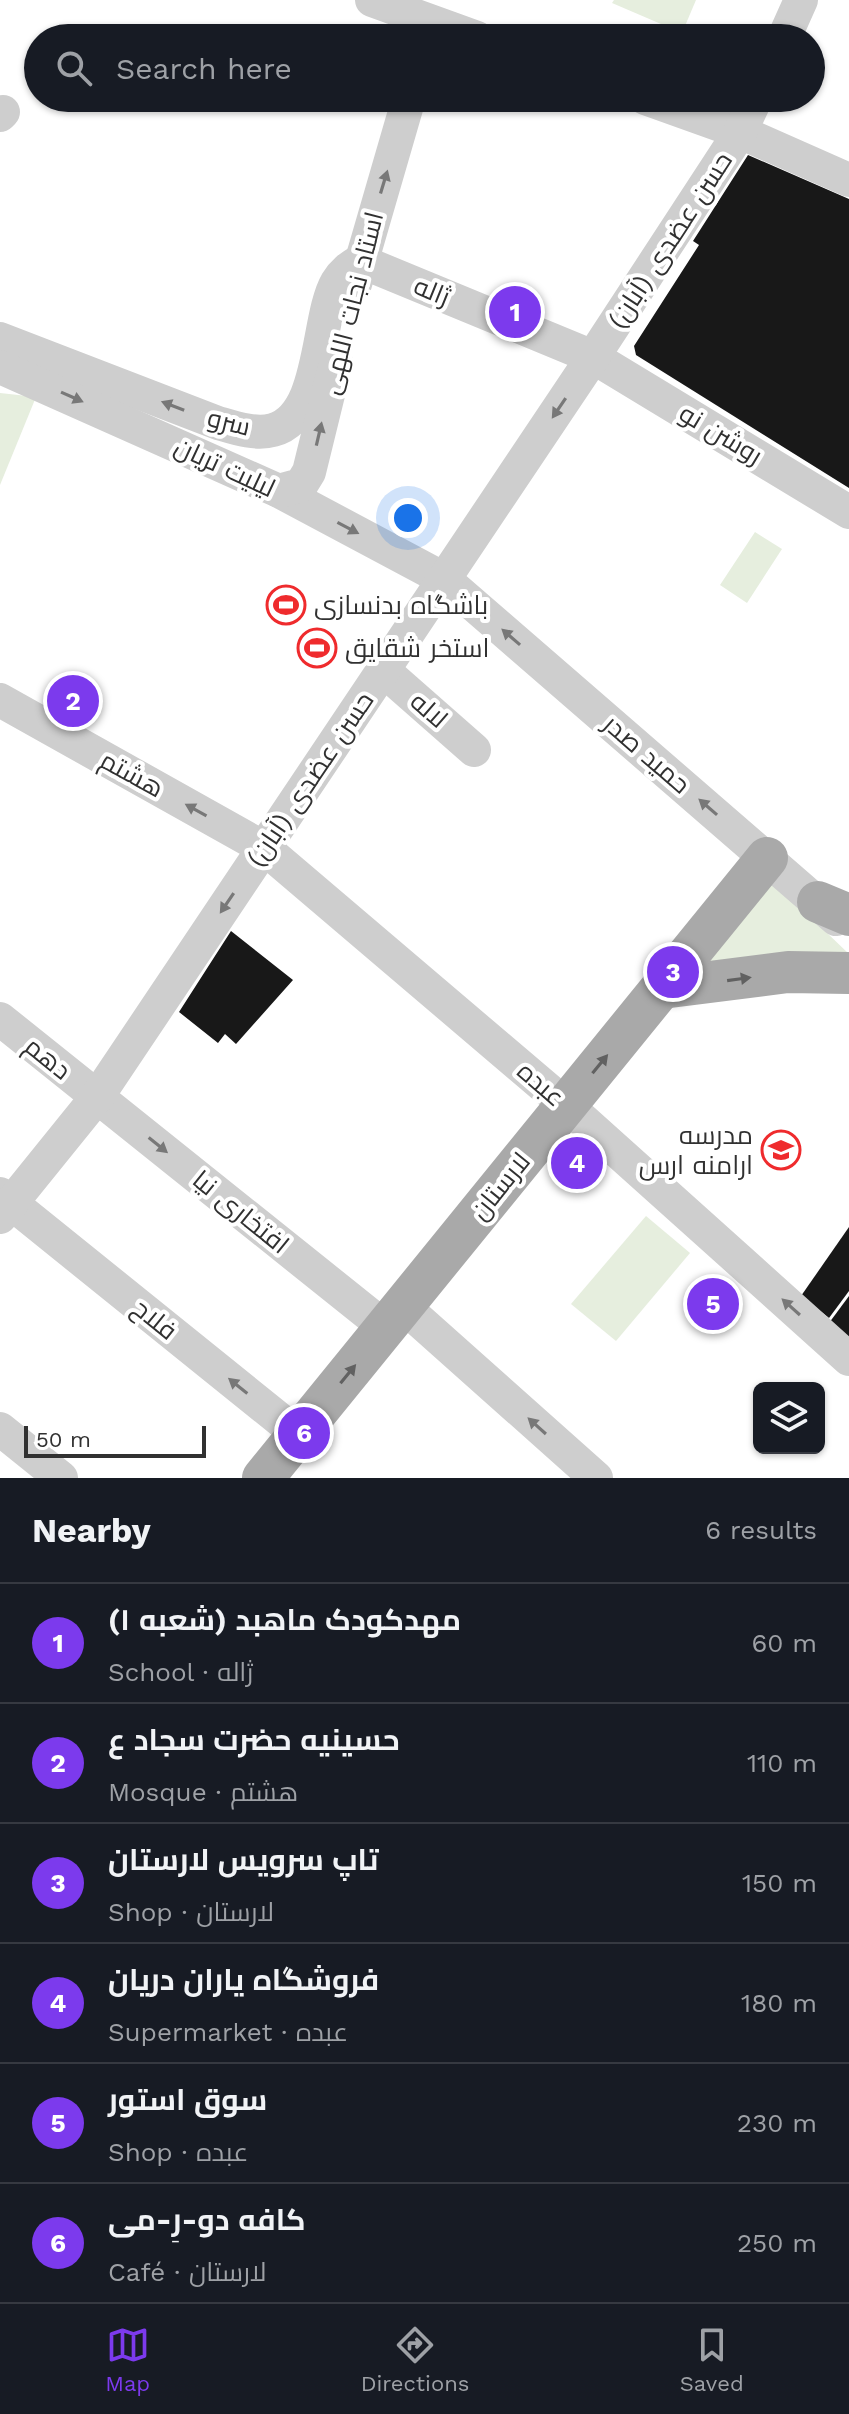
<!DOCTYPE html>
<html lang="en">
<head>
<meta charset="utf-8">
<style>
  :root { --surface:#171b24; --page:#242831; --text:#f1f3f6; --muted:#9ea1a6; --line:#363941; --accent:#7c3aed }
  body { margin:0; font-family:"Work Sans",Cairo,sans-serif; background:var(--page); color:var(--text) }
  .controls { position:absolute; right:24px; bottom:24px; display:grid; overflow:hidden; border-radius:12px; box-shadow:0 2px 6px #0004 }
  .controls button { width:72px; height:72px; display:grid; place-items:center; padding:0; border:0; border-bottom:2px solid var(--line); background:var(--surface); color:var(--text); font:40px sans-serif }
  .scale { position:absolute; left:24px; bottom:20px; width:182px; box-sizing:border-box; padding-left:8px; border:4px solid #313131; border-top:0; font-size:22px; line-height:28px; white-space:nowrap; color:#313131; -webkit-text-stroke:6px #fff; paint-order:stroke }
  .you { position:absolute; left:408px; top:518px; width:28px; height:28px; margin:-20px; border:6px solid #fff; border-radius:50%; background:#1a73e8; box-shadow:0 0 0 12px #1a73e833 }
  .badge { display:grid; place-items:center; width:52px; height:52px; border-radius:50%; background:var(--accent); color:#fff; font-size:26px; font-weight:700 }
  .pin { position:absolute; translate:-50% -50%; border:4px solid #fff; box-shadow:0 2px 8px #0006 }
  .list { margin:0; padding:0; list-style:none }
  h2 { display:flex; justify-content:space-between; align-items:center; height:104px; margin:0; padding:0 32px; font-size:34px }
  h2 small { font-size:26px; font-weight:400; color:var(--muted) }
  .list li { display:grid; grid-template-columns:52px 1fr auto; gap:24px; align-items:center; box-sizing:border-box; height:120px; padding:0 32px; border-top:2px solid var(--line) }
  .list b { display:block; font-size:30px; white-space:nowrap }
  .list p { margin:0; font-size:26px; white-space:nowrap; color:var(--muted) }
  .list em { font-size:26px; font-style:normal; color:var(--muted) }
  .icon { flex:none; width:44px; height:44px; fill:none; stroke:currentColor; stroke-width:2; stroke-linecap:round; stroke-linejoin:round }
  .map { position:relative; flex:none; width:849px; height:1478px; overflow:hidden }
  .search { position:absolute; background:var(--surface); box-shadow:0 2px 6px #0004; left:24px; right:24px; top:24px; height:88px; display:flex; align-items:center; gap:20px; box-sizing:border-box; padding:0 28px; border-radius:44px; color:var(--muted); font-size:30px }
  .sheet { height:824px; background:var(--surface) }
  nav { display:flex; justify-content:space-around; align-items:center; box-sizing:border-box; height:112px; border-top:2px solid var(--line); background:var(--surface); font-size:22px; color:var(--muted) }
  nav a { display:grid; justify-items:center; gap:4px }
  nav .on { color:var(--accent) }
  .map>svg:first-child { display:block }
  .green { fill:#e6eede }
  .building { fill:#181818 }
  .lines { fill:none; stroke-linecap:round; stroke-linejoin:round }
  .minor { stroke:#cecece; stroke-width:34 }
  .major { stroke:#a9a9a9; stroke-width:42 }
  .oneway { fill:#787878 }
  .oneway2 { fill:#616161 }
  .labels { text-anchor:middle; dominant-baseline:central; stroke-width:8; stroke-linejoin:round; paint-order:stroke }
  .street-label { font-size:26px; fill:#313131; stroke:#fff }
  .poi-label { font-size:26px; fill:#313131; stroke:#fff; text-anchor:start }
</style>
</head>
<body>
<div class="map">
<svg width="849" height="1478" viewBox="0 0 849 1478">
  <rect width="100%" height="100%" fill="#fff"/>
  <g class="green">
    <path d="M614 0H696L682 33 612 3Z"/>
    <path d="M0 393 36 397 0 485Z"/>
    <path d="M755 532 782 549 747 603 720 585Z"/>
    <path d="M773 881 849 954 691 983Z"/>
    <path d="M646 1216 690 1253 616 1341 571 1304Z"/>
  </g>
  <g class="building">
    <path d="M748 155 849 199V488L636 355 634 346 699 245 693 241Z"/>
    <path d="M231 931 293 980 236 1044 225 1034 218 1043 179 1012Z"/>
    <path d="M849 1227V1291L829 1318 801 1296Z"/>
    <path d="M849 1296V1340L829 1323Z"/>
  </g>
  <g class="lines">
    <g class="minor">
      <path d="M372 0 477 38"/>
      <path d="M784 38 801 0"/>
      <path d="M645 98 740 132 849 180"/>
      <path d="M0 115 3 112"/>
      <path d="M355 284 409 98"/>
      <path d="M0 339 218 423C235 428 256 435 273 430 324 416 316 318 337 282 343 272 350 267 360 261L593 357 849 512"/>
      <path d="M0 367 279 491 444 579 836 919"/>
      <path d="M279 491 301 485 309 472 336 362"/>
      <path d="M383 670 474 750"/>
      <path d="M0 700 264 848 566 1105 849 1359"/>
      <path d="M0 1019 386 1328"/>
      <path d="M0 1194 299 1435"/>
      <path d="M0 1217 97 1097 593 357 740 132 756 98"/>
      <path d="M403 1306 596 1478"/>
      <path d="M0 1429 61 1478"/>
    </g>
    <g class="major">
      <path d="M818 902 849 915"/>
      <path d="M662 988 788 972 849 973"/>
      <path d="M263 1478 767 858"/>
    </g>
  </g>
  <defs><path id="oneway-solid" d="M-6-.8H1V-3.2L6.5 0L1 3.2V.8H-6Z" transform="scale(2)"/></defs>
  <g class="oneway">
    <use href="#oneway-solid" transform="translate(384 182) rotate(-73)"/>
    <use href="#oneway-solid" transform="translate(72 397) rotate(24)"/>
    <use href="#oneway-solid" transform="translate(173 406) rotate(-159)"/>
    <use href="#oneway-solid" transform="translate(559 408) rotate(124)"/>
    <use href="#oneway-solid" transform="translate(319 434) rotate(-77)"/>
    <use href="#oneway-solid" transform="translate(348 528) rotate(28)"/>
    <use href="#oneway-solid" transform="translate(511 637) rotate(-139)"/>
    <use href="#oneway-solid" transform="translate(708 807) rotate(-139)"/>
    <use href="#oneway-solid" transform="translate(196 810) rotate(-151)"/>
    <use href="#oneway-solid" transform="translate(227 903) rotate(124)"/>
    <use href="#oneway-solid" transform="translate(158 1145) rotate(39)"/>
    <use href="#oneway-solid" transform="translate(791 1307) rotate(-138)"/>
    <use href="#oneway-solid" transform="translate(238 1386) rotate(-141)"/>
    <use href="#oneway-solid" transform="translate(537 1426) rotate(-138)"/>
  </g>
  <g class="oneway2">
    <use href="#oneway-solid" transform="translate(739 979) rotate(-8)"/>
    <use href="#oneway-solid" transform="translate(600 1064) rotate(-51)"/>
    <use href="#oneway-solid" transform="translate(348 1374) rotate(-51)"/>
  </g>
  <defs>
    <g id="stadium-ring" transform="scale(2)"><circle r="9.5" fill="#fff" stroke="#ef2b2d" stroke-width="1.5"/><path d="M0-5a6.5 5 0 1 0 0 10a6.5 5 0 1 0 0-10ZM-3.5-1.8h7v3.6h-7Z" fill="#ef2b2d"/></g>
    <g id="school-ring" transform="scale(2)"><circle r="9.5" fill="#fff" stroke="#ef2b2d" stroke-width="1.5"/><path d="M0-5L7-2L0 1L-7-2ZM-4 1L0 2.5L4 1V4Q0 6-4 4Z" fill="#ef2b2d"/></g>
  </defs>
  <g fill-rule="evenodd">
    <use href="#stadium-ring" x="286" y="605"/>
    <use href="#stadium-ring" x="317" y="648"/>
    <use href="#school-ring" x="781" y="1150"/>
  </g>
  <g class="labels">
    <g class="street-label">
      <text transform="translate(670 240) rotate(-57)">حسن عضدی (آبان)</text>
      <text transform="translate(432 291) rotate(22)">ژاله</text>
      <text transform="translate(352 303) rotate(-76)">استاد نجات اللهی</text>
      <text transform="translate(229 422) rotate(14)">سرو</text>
      <text transform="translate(721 434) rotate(31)">روشن نو</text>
      <text transform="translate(225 467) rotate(25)">لیلیت تریان</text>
      <text transform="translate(429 710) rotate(41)">لاله</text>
      <text transform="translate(647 754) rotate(41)">حمید صدر</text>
      <text transform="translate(132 774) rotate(29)">هشتم</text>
      <text transform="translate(310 779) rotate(-56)">حسن عضدی (آبان)</text>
      <text transform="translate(48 1058) rotate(39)">دهم</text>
      <text transform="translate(541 1084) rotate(41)">عبده</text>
      <text transform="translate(500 1186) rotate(-51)">لارستان</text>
      <text transform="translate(241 1212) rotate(39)">افتخاری نیا</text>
      <text transform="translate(155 1319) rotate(39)">فلاح</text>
    </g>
    <g class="poi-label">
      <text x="314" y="605">باشگاه بدنسازی</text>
      <text x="345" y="648">استخر شقایق</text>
      <text x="753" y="1135" text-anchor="end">مدرسه<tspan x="753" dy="30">ارامنه ارس</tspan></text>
    </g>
  </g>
</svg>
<div class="controls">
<button><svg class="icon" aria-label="layers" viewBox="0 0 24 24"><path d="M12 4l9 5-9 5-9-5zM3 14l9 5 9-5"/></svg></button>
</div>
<div class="scale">50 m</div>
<div class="you"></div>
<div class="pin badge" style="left:515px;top:312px">1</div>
<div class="pin badge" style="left:73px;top:701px">2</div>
<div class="pin badge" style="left:673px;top:972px">3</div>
<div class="pin badge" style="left:577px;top:1163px">4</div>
<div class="pin badge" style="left:713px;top:1304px">5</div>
<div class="pin badge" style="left:304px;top:1433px">6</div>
<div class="search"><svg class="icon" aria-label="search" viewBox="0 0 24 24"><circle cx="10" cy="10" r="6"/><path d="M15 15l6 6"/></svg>Search here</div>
</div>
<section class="sheet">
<h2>Nearby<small>6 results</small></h2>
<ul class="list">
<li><span class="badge">1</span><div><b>مهدکودک ماهبد (شعبه ۱)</b><p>School · ژاله</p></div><em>60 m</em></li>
<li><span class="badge">2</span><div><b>حسینیه حضرت سجاد ع</b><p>Mosque · هشتم</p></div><em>110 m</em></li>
<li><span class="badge">3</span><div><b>تاپ سرویس لارستان</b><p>Shop · لارستان</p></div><em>150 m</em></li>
<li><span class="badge">4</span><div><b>فروشگاه یاران دریان</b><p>Supermarket · عبده</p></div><em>180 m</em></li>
<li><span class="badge">5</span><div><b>سوق استور</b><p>Shop · عبده</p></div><em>230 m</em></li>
<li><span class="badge">6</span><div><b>کافه دو-رِ-می</b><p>Café · لارستان</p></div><em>250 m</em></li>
</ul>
</section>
<nav>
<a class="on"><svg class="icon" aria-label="map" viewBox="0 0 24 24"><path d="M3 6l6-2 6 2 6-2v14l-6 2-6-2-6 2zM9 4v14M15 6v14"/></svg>Map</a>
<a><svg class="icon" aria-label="directions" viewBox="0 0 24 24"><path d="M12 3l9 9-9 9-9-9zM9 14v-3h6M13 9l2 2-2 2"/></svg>Directions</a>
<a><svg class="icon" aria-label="saved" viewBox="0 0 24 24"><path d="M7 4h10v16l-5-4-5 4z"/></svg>Saved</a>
</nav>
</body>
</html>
